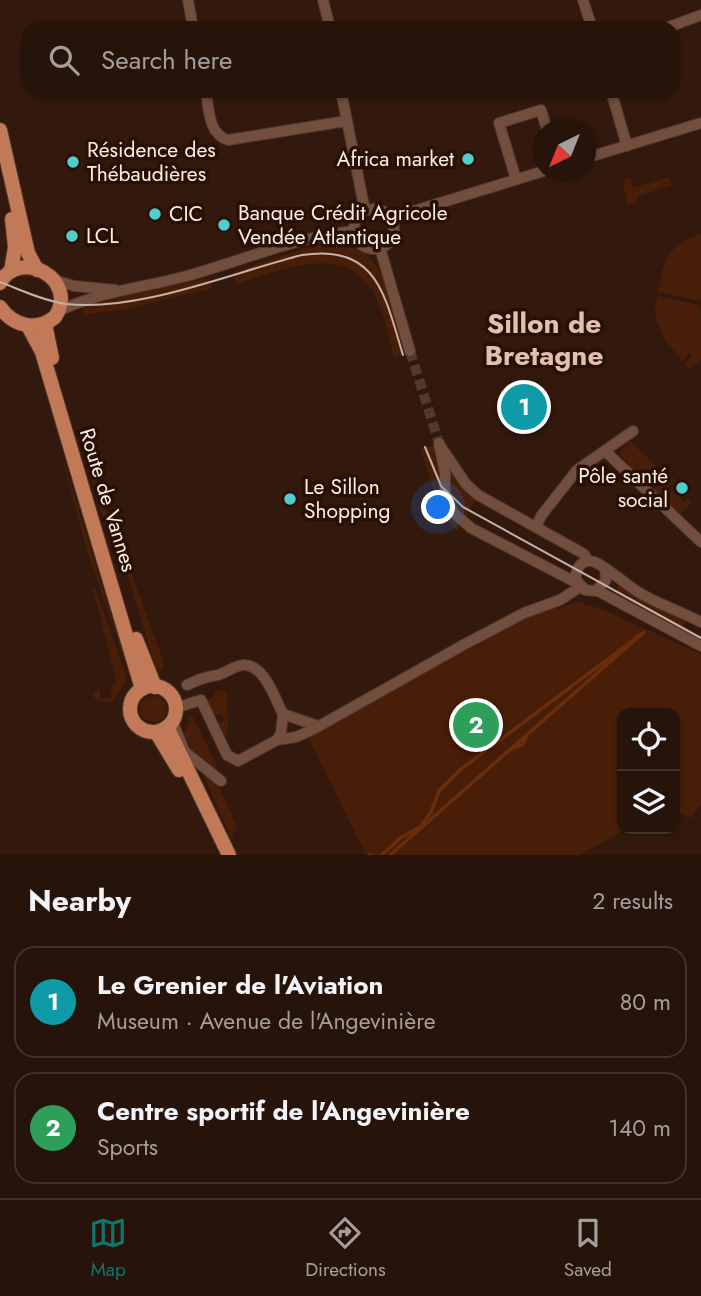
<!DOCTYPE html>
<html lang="en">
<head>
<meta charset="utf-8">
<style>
  :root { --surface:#26130a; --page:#2e1c13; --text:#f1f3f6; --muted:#a49e9c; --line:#42322b; --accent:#0f766e }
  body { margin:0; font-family:Jost,sans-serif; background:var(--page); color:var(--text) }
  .controls { position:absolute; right:21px; bottom:21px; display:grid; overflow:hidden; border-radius:14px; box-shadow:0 2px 5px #0004 }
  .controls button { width:63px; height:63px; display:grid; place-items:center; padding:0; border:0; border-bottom:2px solid var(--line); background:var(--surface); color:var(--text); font:35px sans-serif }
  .compass { position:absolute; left:533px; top:119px; width:63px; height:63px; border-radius:50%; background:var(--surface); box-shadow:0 2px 5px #0004; rotate:223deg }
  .you { position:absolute; left:439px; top:508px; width:24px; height:24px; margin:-18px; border:5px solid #fff; border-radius:50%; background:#1a73e8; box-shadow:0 0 0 10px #1a73e833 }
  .badge { display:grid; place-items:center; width:46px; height:46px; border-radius:50%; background:var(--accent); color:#fff; font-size:23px; font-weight:700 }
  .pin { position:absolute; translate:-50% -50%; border:4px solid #fff; box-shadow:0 2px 7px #0006 }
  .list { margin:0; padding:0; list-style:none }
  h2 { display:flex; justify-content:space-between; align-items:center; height:91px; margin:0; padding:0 28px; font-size:30px }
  h2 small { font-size:23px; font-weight:400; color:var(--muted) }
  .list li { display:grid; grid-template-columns:46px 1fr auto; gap:21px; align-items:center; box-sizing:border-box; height:112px; margin:0 14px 14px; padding:0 14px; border:2px solid var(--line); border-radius:21px }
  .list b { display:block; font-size:26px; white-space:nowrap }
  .list p { margin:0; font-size:23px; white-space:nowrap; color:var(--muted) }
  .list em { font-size:23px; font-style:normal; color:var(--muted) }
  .icon { flex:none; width:38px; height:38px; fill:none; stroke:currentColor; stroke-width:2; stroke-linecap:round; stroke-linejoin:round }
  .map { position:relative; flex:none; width:701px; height:855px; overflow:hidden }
  .search { position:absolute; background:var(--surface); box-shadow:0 2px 5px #0004; left:21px; right:21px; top:21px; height:77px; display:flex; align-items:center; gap:18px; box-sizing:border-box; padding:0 24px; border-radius:21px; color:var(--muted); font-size:26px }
  .sheet { height:343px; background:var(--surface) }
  nav { display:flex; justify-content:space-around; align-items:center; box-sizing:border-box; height:98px; border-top:2px solid var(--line); background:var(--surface); font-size:19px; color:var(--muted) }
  nav a { display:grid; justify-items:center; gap:4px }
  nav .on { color:var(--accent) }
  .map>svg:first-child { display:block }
  .green { fill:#491e08 }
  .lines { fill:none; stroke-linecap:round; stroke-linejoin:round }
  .stream { stroke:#6a2d0c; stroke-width:3.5 }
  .minor-tunnel { stroke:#51392e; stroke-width:10; stroke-dasharray:10 5; stroke-linecap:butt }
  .minor-casing { stroke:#4f372c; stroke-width:12 }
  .major-casing { stroke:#4f372c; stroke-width:16 }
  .minor { stroke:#714e3e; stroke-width:10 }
  .major { stroke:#c27957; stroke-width:14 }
  .tram { stroke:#c4b1a9; stroke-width:2 }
  .poi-dot { fill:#52cdcd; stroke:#281005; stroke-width:2.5 }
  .labels { text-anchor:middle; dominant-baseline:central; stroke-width:7; stroke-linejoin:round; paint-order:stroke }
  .poi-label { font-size:21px; fill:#fdeee7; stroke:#281005; text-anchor:start }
  .street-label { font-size:21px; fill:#fdeee7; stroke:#281005 }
  .district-label { font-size:28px; font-weight:bold; fill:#e3bfaf; stroke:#281005 }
</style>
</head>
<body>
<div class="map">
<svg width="701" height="855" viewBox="0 0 701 855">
  <rect width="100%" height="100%" fill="#33190d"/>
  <g class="green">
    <path d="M630 177 633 188 669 177 672 185 638 196 636 204H627L623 180Z"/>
    <path d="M701 234V301L658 292C663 261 669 243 701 234Z"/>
    <path d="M334 243C345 245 355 247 365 254 389 272 398 325 407 354L394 357C388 336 384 309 372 290 341 241 278 272 236 284L233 272 306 248Z"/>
    <path d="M209 278 212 288 127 309 84 314 82 306Z"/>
    <path d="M658 296 699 305 701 313V360L690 369 685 364 692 356 689 353 683 361C667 343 648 321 658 296Z"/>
    <path d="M630 441 660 470 646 485 626 467 629 464 620 456 622 454 620 452Z"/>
    <path d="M58 443 115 629 122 641 127 666 89 557Z"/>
    <path d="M434 445C436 452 440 460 441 468 445 494 436 505 461 525L457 532 439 509 421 449Z"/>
    <path d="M89 454 119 556 115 558 84 455Z"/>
    <path d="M447 462 476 498 464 519 450 498Z"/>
    <path d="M668 473 675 480 668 487 684 502 688 498 692 501 678 516 651 491Z"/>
    <path d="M127 561 163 661V670L156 669 124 562Z"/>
    <path d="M619 585 687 622 680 629 614 593Z"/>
    <path d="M93 588H95L127 678 113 702 97 701 92 694 99 688 101 699 112 697 110 686 117 684Z"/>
    <path d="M578 602 601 609 701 654V805L691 818 675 811V713H622V829H626L622 832 579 855H366L308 737 529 616Z"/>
    <path d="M216 691H227L228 733 225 737H223L218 724 225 720 221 714 215 717 207 701 214 696Z"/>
    <circle cx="153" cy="709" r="13"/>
    <path d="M190 717H193L218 768 215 770 192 749 184 734Z"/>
    <path d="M201 770C224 788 227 804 238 830L232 833 235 845Z"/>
  </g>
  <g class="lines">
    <g class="stream">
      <path d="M513 748 522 745 526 738"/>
      <path d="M370 855H371"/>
      <path d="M382 855 400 838 420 827 431 812 439 791 460 770 644 632 390 855"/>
    </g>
    <path class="minor-tunnel" d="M410 351 439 443"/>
    <g class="minor-casing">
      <g id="minor">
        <path d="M188 0 193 28"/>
        <path d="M323 0 330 28"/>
        <path d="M583 0 592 28"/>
        <path d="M666 28 701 15"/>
        <path d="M206 91C209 109 208 134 228 140L346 121"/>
        <path d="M341 91 365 211"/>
        <path d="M611 91 627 146"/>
        <path d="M586 158 701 123"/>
        <path d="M516 179 499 123 541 110 547 130"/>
        <circle cx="374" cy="229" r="20"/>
        <path d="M393 221 404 214 544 171"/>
        <path d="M380 248 410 351"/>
        <path d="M54 280 74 286 116 290"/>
        <path d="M59 311C98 292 141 288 183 277 239 262 295 237 354 231"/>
        <path d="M439 443 445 473V496L454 513 471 528 577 583"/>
        <path d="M441 447 466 484 478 495 584 554 588 561"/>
        <path d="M605 451 701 542"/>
        <path d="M536 527 541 516 577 470 633 431"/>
        <path d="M605 570 606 580 596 591 585 590 576 580C575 571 579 561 590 561 599 561 619 579 627 584 646 600 678 610 701 622"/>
        <path d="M598 591 701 646"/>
        <path d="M187 685C200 679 205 677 218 675 226 673 235 665 244 665 265 665 275 699 283 714L318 726"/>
        <path d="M175 708 201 700 227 755 238 761 277 740 296 737 312 730 465 644 524 613 560 600 580 587"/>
        <path d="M172 721 185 752 221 781"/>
        <path d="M277 740 281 733 283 714"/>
      </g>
    </g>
    <g class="major-casing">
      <g id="major">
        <path d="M0 130 28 253 37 270"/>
        <path d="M11 271 15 247 12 219"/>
        <path d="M0 283C19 247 80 279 55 317 37 332 13 326 0 307"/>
        <path d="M45 324 52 358"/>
        <path d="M28 326 42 352 142 689"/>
        <path d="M136 639 155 687"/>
        <circle cx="153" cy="709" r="23"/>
        <path d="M167 727 229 855"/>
        <path d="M156 732 179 770"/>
      </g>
    </g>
    <use href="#minor" class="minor"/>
    <use href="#major" class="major"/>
    <g class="tram">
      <path d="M0 282C21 290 44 301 66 304 139 312 231 273 302 255 378 243 385 297 403 355"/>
      <path d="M425 447 441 486 463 507 701 638"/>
    </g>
  </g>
  <g class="poi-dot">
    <circle cx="468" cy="159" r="7"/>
    <circle cx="73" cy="162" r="7"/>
    <circle cx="155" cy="214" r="7"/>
    <circle cx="224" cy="225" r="7"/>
    <circle cx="72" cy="236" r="7"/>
    <circle cx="682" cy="488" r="7"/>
    <circle cx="290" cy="499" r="7"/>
  </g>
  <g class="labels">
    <g class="poi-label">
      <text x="87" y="150">Résidence des<tspan x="87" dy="24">Thébaudières</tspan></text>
      <text x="454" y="159" text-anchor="end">Africa market</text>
      <text x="238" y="213">Banque Crédit Agricole<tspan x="238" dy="24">Vendée Atlantique</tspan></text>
      <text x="169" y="214">CIC</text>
      <text x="86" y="236">LCL</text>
      <text x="668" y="476" text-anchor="end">Pôle santé<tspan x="668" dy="24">social</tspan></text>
      <text x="304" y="487">Le Sillon<tspan x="304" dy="24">Shopping</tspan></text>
    </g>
    <g class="street-label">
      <text transform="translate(108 500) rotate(73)">Route de Vannes</text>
    </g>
    <g class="district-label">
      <text x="544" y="323">Sillon de<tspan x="544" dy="32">Bretagne</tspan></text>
    </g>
  </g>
</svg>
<div class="controls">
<button><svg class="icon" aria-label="locate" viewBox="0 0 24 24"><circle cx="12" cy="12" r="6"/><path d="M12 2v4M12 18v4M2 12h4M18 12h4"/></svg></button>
<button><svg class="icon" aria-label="layers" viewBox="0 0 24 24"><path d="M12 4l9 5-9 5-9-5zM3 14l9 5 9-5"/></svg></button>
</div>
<svg class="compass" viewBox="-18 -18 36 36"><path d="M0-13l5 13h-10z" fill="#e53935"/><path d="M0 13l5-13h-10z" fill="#a49e9c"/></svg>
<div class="you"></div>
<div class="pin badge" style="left:524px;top:407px;background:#0f9aa8">1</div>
<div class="pin badge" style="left:476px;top:725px;background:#2e9e5b">2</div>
<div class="search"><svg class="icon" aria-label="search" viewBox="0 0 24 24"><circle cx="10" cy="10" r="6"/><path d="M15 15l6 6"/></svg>Search here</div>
</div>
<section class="sheet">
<h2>Nearby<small>2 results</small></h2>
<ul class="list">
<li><span class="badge" style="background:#0f9aa8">1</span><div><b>Le Grenier de l'Aviation</b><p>Museum · Avenue de l'Angevinière</p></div><em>80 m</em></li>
<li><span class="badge" style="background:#2e9e5b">2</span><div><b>Centre sportif de l'Angevinière</b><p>Sports</p></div><em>140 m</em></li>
</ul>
</section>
<nav>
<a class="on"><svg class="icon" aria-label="map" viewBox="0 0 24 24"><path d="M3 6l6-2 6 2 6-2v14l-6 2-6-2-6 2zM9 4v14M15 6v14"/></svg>Map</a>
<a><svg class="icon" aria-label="directions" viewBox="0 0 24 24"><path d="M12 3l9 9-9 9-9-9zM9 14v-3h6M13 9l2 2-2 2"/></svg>Directions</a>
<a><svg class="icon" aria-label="saved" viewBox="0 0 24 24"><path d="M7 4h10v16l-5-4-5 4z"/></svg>Saved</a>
</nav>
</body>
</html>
